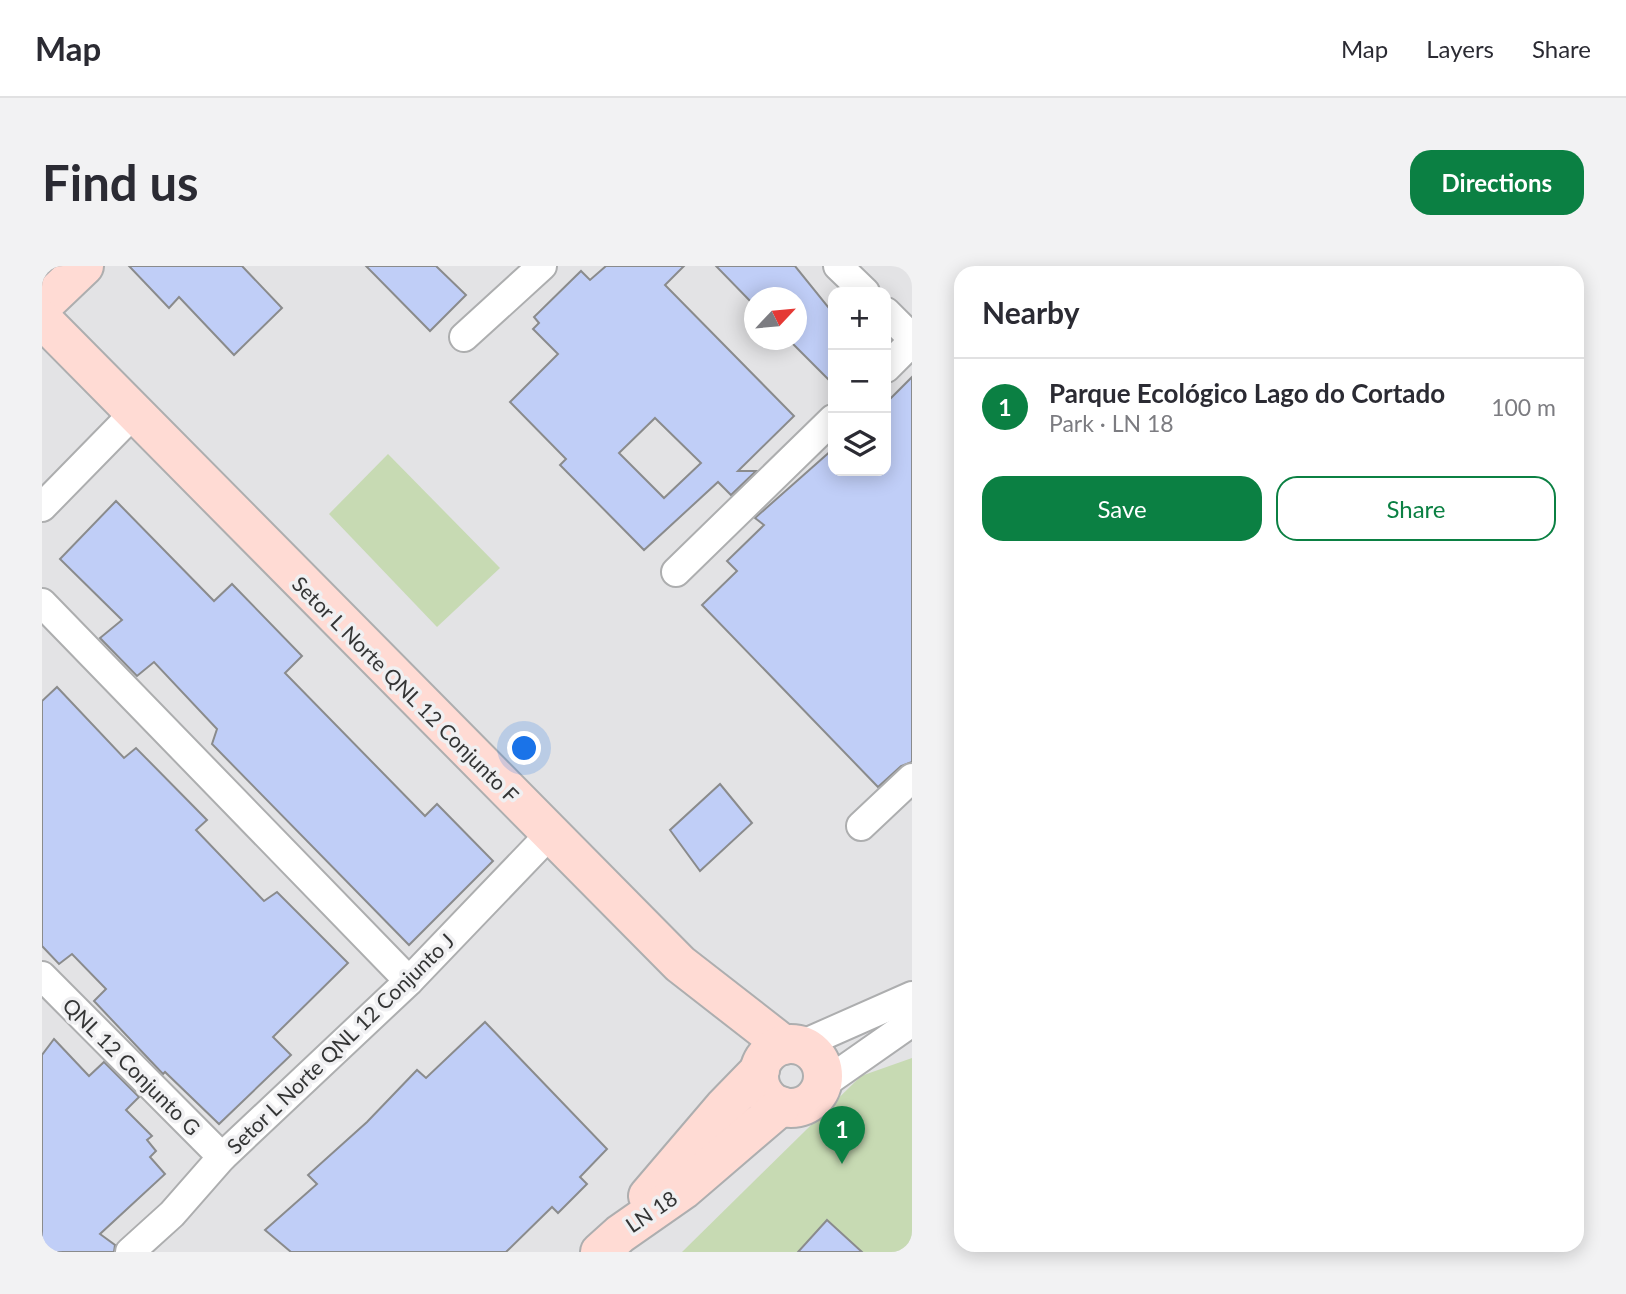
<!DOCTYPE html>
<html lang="en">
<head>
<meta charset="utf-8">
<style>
  :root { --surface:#fff; --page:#f2f2f3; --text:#2b2b33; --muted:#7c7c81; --line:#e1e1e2; --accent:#0b8043 }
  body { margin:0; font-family:Lato,sans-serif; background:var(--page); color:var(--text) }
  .controls { position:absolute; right:21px; top:21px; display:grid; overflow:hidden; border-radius:14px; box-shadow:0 4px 18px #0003 }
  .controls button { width:63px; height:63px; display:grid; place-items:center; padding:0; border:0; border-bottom:2px solid var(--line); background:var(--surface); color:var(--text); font:35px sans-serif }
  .compass { position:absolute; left:702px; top:21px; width:63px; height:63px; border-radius:50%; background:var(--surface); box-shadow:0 4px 18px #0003; rotate:64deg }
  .you { position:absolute; left:483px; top:483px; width:24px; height:24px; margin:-18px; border:5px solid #fff; border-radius:50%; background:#1a73e8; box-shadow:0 0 0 10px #1a73e833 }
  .badge { display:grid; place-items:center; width:46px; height:46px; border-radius:50%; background:var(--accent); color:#fff; font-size:23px; font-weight:700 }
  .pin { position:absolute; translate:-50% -58px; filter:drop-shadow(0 2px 4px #0008) }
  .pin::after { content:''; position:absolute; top:37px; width:24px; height:21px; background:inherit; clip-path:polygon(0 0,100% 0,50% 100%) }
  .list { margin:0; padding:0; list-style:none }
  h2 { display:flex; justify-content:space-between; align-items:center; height:91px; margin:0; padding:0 28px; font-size:30px }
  h2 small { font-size:23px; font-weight:400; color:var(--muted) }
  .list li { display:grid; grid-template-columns:46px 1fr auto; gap:21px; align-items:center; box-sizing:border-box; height:98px; padding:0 28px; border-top:2px solid var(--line) }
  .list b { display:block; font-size:26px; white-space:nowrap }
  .list p { margin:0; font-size:23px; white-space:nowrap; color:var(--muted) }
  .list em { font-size:23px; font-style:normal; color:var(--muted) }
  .actions { display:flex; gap:14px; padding:21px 28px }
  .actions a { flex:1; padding:16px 0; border:2px solid var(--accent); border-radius:21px; text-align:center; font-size:24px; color:var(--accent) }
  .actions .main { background:var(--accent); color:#fff }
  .icon { flex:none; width:38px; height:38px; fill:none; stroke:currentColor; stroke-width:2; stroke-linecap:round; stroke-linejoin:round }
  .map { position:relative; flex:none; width:870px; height:986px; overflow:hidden; border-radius:21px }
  header { display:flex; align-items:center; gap:42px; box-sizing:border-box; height:98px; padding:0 35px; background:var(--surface); border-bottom:2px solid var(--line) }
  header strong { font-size:33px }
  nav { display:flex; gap:38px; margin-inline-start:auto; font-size:24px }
  .intro { display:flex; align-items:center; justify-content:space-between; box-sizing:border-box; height:168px; padding:0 42px }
  h1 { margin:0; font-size:49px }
  .button { padding:18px 32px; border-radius:21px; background:var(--accent); color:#fff; font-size:24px; font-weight:700 }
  main { display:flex; gap:42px; padding:0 42px }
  aside { flex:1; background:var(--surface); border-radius:21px; box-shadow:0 4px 18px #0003 }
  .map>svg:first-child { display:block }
  .green { fill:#c7dab3 }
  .building { fill:#c0cef7; stroke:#8a8b8c; stroke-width:2; fill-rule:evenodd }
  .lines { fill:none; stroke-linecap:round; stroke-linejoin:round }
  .street-casing { stroke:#adaeaf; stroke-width:32 }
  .secondary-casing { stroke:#adaeaf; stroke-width:42 }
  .street { stroke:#fff; stroke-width:28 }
  .secondary { stroke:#ffdbd4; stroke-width:38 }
  .labels { text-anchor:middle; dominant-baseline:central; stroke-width:7; stroke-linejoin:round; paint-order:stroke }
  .street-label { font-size:21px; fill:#343535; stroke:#f0f0f2 }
</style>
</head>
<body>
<header>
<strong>Map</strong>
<nav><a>Map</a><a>Layers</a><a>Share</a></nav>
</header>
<div class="intro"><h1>Find us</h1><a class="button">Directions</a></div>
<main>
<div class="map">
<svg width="870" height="986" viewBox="0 0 870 986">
  <rect width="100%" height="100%" fill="#e3e3e5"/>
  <g class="green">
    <path d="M346 188 458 302 395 361 287 248Z"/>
    <path d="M870 792V986H640L819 810Z"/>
  </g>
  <g class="building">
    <path d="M87 0H200L240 42 192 89 137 31 127 42Z"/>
    <path d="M324 0H394L424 29 388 65Z"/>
    <path d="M564 0H642L623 19 752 150 696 205H714L689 229 676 216 602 284 518 199 524 193 468 136 516 88 491 63 497 57 492 51 539 5 548 14ZM613 152 659 197 622 232 577 187Z"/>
    <path d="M674 0H753L791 47V118L747 74H754V32H712V39Z"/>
    <path d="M870 111V496L859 500 836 521 660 339 695 305 685 295 722 259 713 252 791 183V205H844V137Z"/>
    <path d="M74 235 172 335 190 318 260 390 243 407 383 550 395 538 451 595 367 679 170 478 175 463 112 396 95 410 58 372 80 354 18 293Z"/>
    <path d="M15 421 82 492 94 482 165 554 154 564 222 635 235 626 306 697 231 771 249 789 177 858 123 806 121 808 52 735 64 723 30 688 17 698 0 680V435Z"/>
    <path d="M678 518 710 557 658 605 628 564Z"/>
    <path d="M443 756 565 883 538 911 545 918 516 947 510 941 464 986H249L223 964 275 918 266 909 325 856 375 804 384 812Z"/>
    <path d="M12 773 47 810 62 796 97 831 84 844 110 870 105 874 114 885 108 891 123 908 58 968 73 979 72 986H0V789Z"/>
    <path d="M785 954 820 986H756Z"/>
  </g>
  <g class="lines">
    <g class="street-casing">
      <g id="street">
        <path d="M796 0 823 26"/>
        <path d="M844 46 870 72"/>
        <path d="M422 71 500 0"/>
        <path d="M844 102 870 76"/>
        <path d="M0 241 91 148"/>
        <path d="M634 306 791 153"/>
        <path d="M0 337 367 715"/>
        <path d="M819 560 870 512"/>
        <path d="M0 710 180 891"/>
        <path d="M759 779 870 730"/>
        <path d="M780 819 870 756"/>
        <path d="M88 986 130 948 180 891 367 715 508 568"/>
      </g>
    </g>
    <g class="secondary-casing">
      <g id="secondary">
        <path d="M0 40 42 0"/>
        <path d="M0 53 638 698 742 779"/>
        <circle cx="749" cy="810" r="32"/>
        <path d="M606 930 682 841 718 804"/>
        <path d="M558 986 578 968 641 924 739 840"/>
      </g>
    </g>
    <use href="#street" class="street"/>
    <use href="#secondary" class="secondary"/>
  </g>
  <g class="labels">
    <g class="street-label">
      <text transform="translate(364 423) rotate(45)">Setor L Norte QNL 12 Conjunto F</text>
      <text transform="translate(298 777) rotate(-44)">Setor L Norte QNL 12 Conjunto J</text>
      <text transform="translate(90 800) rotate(45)">QNL 12 Conjunto G</text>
      <text transform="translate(609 945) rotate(-34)">LN 18</text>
    </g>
  </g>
</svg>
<div class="controls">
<button>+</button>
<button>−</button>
<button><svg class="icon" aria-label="layers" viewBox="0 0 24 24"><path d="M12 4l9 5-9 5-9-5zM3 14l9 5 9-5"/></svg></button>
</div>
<svg class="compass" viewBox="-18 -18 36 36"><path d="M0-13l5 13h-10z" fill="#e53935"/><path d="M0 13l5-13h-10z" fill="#7c7c81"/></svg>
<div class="you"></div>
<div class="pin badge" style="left:800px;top:898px">1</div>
</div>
<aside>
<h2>Nearby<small></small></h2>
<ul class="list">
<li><span class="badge">1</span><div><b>Parque Ecológico Lago do Cortado</b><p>Park · LN 18</p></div><em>100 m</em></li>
</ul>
<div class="actions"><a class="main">Save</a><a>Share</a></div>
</aside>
</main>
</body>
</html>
